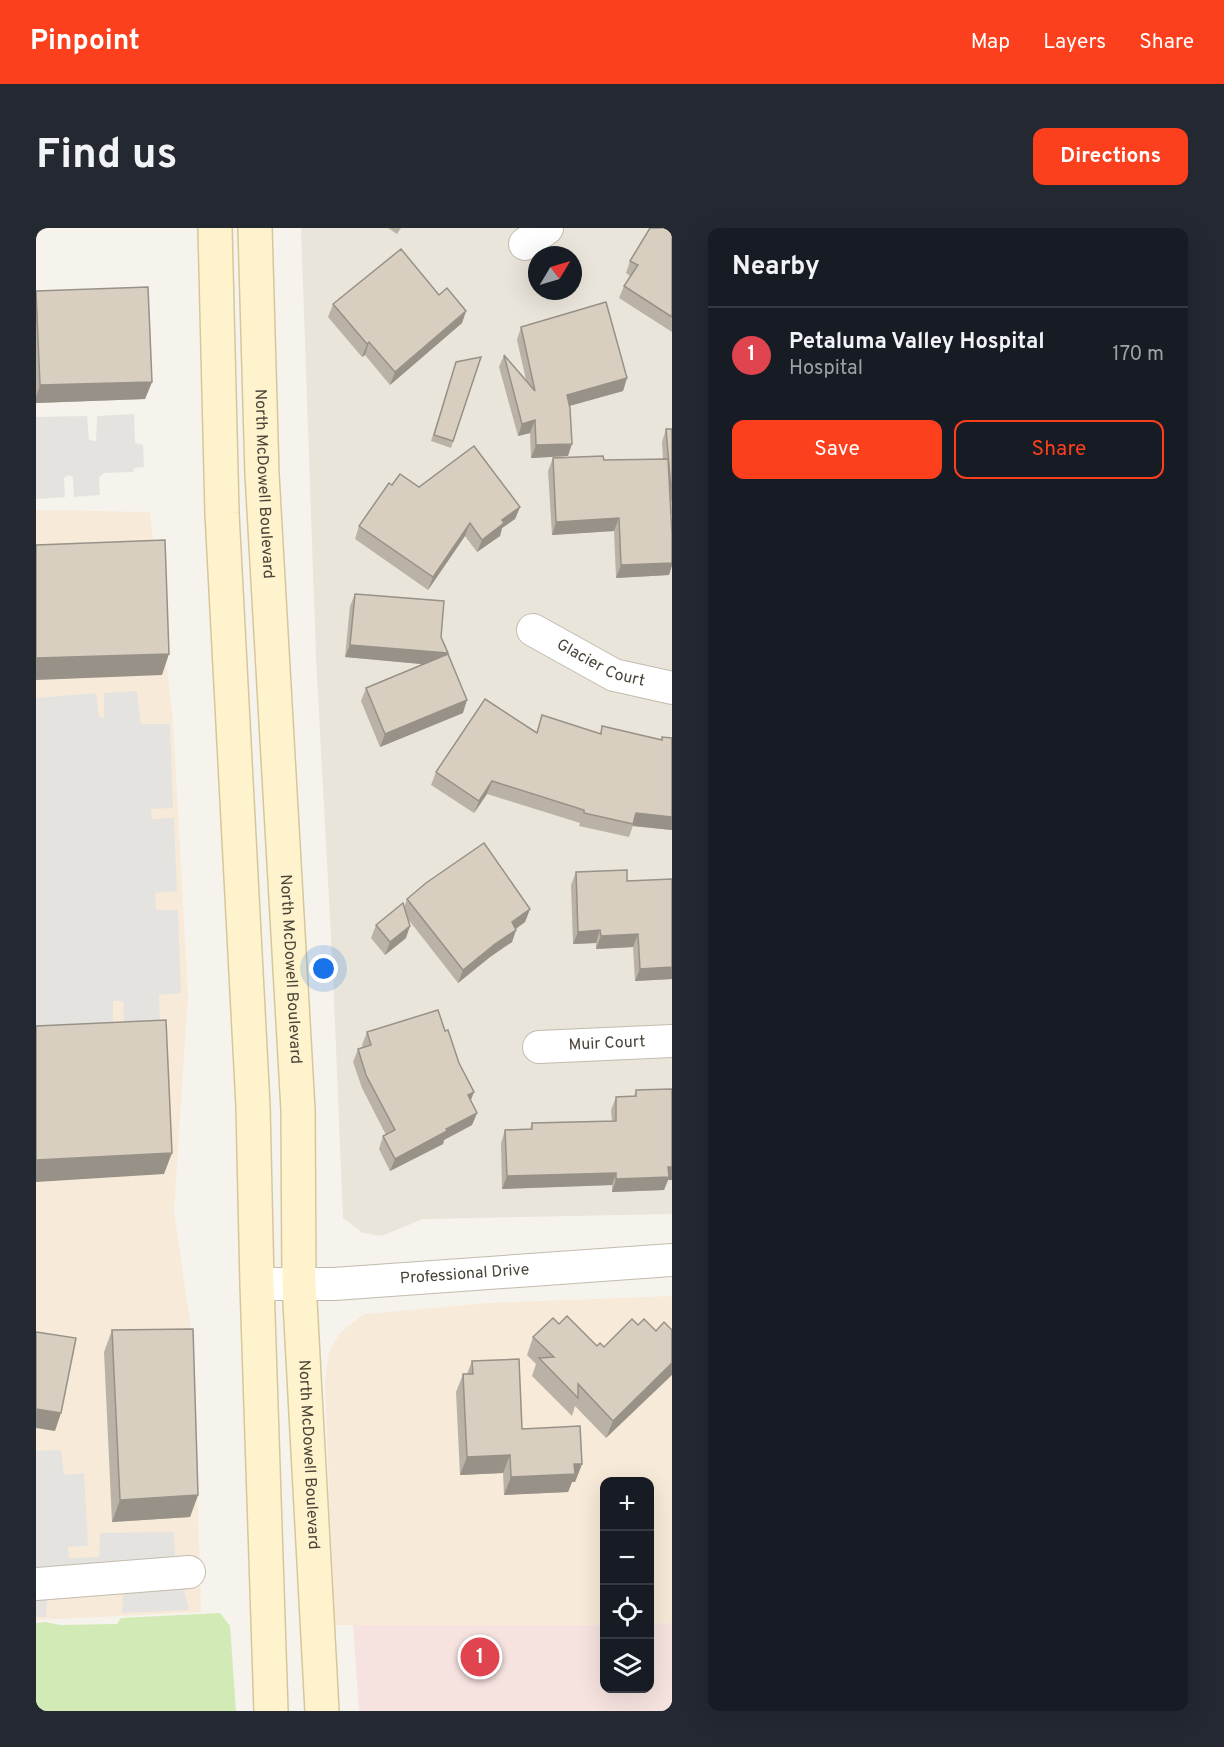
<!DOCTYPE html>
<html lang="en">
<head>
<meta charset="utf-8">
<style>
  :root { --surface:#171b24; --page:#242831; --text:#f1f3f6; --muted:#9ea1a6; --line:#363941; --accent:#fc3f1d }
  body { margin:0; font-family:Overpass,sans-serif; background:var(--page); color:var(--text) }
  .controls { position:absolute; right:18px; bottom:18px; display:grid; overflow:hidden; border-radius:12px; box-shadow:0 6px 24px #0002 }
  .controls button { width:54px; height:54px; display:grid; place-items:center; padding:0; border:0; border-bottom:2px solid var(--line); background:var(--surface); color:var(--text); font:30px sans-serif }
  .compass { position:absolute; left:492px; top:18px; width:54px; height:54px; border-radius:50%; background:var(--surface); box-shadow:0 6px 24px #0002; rotate:52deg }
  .you { position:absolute; left:288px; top:741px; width:21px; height:21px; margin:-15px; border:4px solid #fff; border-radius:50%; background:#1a73e8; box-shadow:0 0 0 9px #1a73e833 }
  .badge { display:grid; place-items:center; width:39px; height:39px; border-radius:50%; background:var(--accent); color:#fff; font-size:20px; font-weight:700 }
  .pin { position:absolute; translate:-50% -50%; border:3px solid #fff; box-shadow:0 2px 6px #0006 }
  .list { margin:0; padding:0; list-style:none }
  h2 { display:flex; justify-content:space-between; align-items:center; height:78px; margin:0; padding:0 24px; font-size:26px }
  h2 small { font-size:20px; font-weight:400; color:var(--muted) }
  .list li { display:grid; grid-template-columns:39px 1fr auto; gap:18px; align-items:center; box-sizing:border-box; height:96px; padding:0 24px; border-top:2px solid var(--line) }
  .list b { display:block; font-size:22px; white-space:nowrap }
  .list p { margin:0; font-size:20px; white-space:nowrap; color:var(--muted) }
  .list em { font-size:20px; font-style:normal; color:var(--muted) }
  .actions { display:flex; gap:12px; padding:18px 24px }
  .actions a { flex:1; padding:14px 0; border:2px solid var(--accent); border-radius:12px; text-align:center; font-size:21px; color:var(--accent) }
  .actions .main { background:var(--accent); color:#fff }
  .icon { flex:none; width:33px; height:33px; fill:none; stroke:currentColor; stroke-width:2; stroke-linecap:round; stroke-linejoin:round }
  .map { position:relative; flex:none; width:636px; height:1483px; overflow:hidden; border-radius:12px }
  header { display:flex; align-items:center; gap:36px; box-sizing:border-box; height:84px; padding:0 30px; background:var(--accent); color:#fff }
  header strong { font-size:28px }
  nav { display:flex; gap:33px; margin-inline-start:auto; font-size:21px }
  .intro { display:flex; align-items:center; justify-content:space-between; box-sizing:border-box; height:144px; padding:0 36px }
  h1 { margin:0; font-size:42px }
  .button { padding:15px 27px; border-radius:12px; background:var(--accent); color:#fff; font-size:21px; font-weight:700 }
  main { display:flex; gap:36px; padding:0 36px }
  aside { flex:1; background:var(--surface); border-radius:12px; box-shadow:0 6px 24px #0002 }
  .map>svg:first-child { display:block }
  .residential { fill:#eae5da; fill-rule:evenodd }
  .commercial { fill:#f7ead8 }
  .medical { fill:#f6e3e0 }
  .green { fill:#d2eab5 }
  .parking { fill:#e5e3e0 }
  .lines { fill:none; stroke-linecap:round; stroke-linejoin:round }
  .minor-casing { stroke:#c2bbae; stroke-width:34 }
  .secondary-casing { stroke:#d6c79b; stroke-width:36 }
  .minor { stroke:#fff; stroke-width:32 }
  .secondary { stroke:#fff3cd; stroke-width:33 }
  .wall { fill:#bab2a6 }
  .shaded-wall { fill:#979187 }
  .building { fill:#d8cfc1; stroke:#979187; stroke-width:1.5 }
  .labels { text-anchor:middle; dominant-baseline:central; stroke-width:5; stroke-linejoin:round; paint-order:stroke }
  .street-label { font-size:16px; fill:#4b4439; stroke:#fff }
</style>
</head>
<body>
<header>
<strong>Pinpoint</strong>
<nav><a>Map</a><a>Layers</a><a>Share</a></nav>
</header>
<div class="intro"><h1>Find us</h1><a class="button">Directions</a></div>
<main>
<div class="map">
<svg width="636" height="1483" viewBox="0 0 636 1483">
  <rect width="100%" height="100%" fill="#f6f3ec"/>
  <path class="residential" d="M265 0H636V986L387 991 346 1008 327 1005 307 990 297 747 280 429ZM501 27H537V63H501Z"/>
  <g class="commercial">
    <path d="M0 282 114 284 137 494 152 767 138 983 157 1115 165 1384 0 1392Z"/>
    <path d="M636 1068V1395L614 1396V1254H568V1397H298L289 1154 293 1124 304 1105 328 1086 453 1075Z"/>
  </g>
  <path class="medical" d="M636 1395V1483H323L317 1397H568V1460H614V1396Z"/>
  <path class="green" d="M184 1385 194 1398 200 1483H0V1395L9 1394 24 1397 81 1396 85 1390Z"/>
  <g class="parking">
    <path d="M98 186 99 215 107 217 108 239 98 240 97 244 68 245 63 249 64 267 38 269 37 249 33 247 28 250 29 269 0 271V189L51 188 53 212 60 213 61 188Z"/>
    <path d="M101 463 105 496H134L137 580 115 581 116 591 138 590 141 663 119 665 120 682H142L145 765 123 767 124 792 88 795 87 773H77V795L0 801V470L60 465 63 488 68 490V465Z"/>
    <path d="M25 1222 28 1247 48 1245 52 1318 32 1319 33 1330 63 1329 64 1305 138 1304 139 1327 153 1382 86 1385 87 1366 11 1371 10 1389H0V1223Z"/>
  </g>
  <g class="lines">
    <g class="minor-casing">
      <g id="minor">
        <path d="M489 16 511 0"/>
        <path id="s1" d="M497 402 578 447 636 460"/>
        <path id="s2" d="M503 819 636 813"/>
        <path id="s3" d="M221 1056H298L636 1032"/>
        <path d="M0 1356 153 1344"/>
      </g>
    </g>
    <g class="secondary-casing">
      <g id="secondary">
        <path d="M179 0 186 285 217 878 221 1056 235 1483"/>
        <path id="s4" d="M219 0 226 246 262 882 263 1055 286 1483"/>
      </g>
    </g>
    <use href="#minor" class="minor"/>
    <use href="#secondary" class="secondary"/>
  </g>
  <g class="wall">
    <path d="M352 0H365L361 6Z"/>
    <path d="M636 0V104L583 70 588 58 594 48 590 45 594 33Z"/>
    <path d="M0 64 116 154 109 171 0 175Z"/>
    <path d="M403 67 430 83 426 95 354 157 329 127 326 129 292 89 297 76Z"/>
    <path d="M485 99 591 150 587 163 533 178 532 228 495 230 494 205 482 208 463 139 468 127 490 152 481 112Z"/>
    <path d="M445 129 415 220 395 213 418 141Z"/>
    <path d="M630 201H636V286H635L633 347 580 350 578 303 516 307 512 243 517 230 568 232 627 231 626 214Z"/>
    <path d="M356 257 383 259 484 279 479 291 466 300 464 308 441 324 429 308 392 362 319 311 323 298Z"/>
    <path d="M319 366 405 409 427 485 344 519 325 473 330 460 386 436 309 429 314 378Z"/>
    <path d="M566 498 625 512 626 509 636 510V602L597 598 593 609 543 598 544 595 451 566 438 585 395 557 400 544 500 504 564 506Z"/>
    <path d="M540 644 591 653 636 751 599 753 597 719 560 721V715L537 716 535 657Z"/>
    <path d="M371 671 494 681 489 694 480 701V702L476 714 454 729 422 755 372 691 370 710 349 727 335 710 340 697 368 679Z"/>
    <path d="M409 803 435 873 441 885 436 897 408 912 407 916 354 943 343 921 347 908 350 907 326 860 317 834 322 821 327 820 326 817 331 804Z"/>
    <path d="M600 862 632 952 628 962 576 964V957L466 961 465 915 469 902 494 901 496 895 576 893 575 882 580 869 598 868Z"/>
    <path d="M523 1096 561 1118 568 1119 602 1097 620 1103 570 1210 539 1178 536 1188 496 1148 500 1136 491 1127 497 1109Z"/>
    <path d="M76 1102 162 1267 154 1289 76 1294 68 1124Z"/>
    <path d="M436 1133 486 1201 546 1236 539 1254H536L532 1264 468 1267 467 1245 424 1247 420 1164 427 1146H431Z"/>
  </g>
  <g class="shaded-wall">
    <path d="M430 83 426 95 354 157 359 144Z"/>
    <path d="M333 114 329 127 326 129 331 116Z"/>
    <path d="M591 150 587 163 526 180 531 167Z"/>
    <path d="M116 154 109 171 0 175V169L4 157Z"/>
    <path d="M499 192 494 205 482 208 486 196Z"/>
    <path d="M536 216 532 228 495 230 500 217Z"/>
    <path d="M484 279 479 291 466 300 464 308 441 324 446 312 466 292Z"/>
    <path d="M583 290 578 303 516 307 520 294Z"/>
    <path d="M434 295 429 308 392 362 397 349Z"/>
    <path d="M636 335V338L633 347 580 350 585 337Z"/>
    <path d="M314 417 412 425 407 438 309 429Z"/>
    <path d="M133 426 126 447 0 452V430Z"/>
    <path d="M431 472 427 485 344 519 349 506Z"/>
    <path d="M456 553 451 566 438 585 443 573Z"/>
    <path d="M600 585 636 589V602L597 598Z"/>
    <path d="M494 681 489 694 471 707 476 694Z"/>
    <path d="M374 698 370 710 349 727 354 714Z"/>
    <path d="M480 702 476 714 454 729 422 755 427 742 459 716Z"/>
    <path d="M564 702 560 715 537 716 542 704Z"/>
    <path d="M602 706 597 719 560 721 565 708Z"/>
    <path d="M636 739V751L599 753 604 741Z"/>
    <path d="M438 864 433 877 432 867Z"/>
    <path d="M441 885 436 897 408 912 407 916 354 943 359 931 410 901Z"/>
    <path d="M136 925 128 946 0 954V932Z"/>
    <path d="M632 939H636V952H632L628 962 576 964 580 951Z"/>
    <path d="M580 945 576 957 466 961 471 948Z"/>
    <path d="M636 1135V1147L570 1210 577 1193Z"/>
    <path d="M0 1181 25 1185 19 1203 0 1200Z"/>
    <path d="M474 1227 467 1245 424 1247 431 1229Z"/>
    <path d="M538 1236H546L539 1254H536L532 1264 468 1267 475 1249Z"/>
    <path d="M162 1267 154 1289 76 1294 84 1272Z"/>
  </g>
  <g class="building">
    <path d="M614 0H636V89L588 58 602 37 594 33Z"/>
    <path d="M365 21 403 67 411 60 430 83 359 144 333 114 331 116 297 76Z"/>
    <path d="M112 59 116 154 4 157 0 63Z"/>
    <path d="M570 74 591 150 531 167 534 180 536 216 500 217 499 192 486 196 468 127 499 163 485 99Z"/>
    <path d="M445 129 417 213 398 207 420 134Z"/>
    <path d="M630 201H636V273Z"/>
    <path d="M438 218 484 279 466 292 468 295 446 312 434 295 397 349 323 298 353 255 356 257 364 246 383 259Z"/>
    <path d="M567 228 568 232 632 231 636 306V335L585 337 583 290 520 294 517 230Z"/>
    <path d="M129 312 133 426 0 430V317Z"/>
    <path d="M319 366 408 373 405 409 412 425 314 417Z"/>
    <path d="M412 426 431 472 349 506 330 460Z"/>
    <path d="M449 471 501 505 506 487 565 506 566 498 626 512V509L636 510V589L600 585 597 596 548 585V582L456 553 443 573 400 544Z"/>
    <path d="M448 615 494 681 476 694 480 702 459 716 427 742 371 671 390 655Z"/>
    <path d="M591 642V653L636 651V739L604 741 602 706 565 708 564 702 542 704 540 644Z"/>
    <path d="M367 675 374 698 354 714 340 697Z"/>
    <path d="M402 782 409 803 412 802 423 835 438 864 432 867 441 885 410 901 411 903 359 931 347 908 359 902 330 847 322 821 335 817 331 804Z"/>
    <path d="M130 792 136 925 0 932V798Z"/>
    <path d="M636 861V939H632L633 949 580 951V945L471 948 469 902 496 901V895L580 893V869L600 868V862Z"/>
    <path d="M531 1088 561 1118 564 1115 568 1119 596 1091 602 1097 608 1091 620 1103 628 1094 636 1102V1135L577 1193 542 1156V1170L503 1130 518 1129 497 1109 517 1090 523 1096Z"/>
    <path d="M157 1101 162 1267 84 1272 76 1102Z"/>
    <path d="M0 1104 40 1110 25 1185 0 1181Z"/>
    <path d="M483 1131 486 1201 544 1198 546 1236H538L539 1246 475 1249 474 1227 431 1229 427 1146H437L436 1133Z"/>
  </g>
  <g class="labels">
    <g class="street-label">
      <text stroke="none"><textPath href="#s4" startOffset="256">North McDowell Boulevard</textPath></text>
      <text stroke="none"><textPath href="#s1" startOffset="76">Glacier Court</textPath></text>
      <text stroke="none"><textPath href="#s4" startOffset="742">North McDowell Boulevard</textPath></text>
      <text stroke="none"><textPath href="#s2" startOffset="68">Muir Court</textPath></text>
      <text stroke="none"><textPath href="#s3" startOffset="208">Professional Drive</textPath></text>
      <text stroke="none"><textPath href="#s4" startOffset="1228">North McDowell Boulevard</textPath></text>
    </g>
  </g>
</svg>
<div class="controls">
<button>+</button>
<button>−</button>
<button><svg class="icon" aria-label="locate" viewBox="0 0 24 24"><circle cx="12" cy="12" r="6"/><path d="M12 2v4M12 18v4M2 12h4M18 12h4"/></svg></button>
<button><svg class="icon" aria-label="layers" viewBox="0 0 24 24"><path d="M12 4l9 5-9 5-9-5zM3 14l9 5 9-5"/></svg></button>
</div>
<svg class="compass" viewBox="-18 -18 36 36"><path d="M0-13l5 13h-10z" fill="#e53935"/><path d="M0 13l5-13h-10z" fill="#9ea1a6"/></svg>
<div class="you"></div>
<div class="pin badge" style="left:444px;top:1429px;background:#e0444e">1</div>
</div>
<aside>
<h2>Nearby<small></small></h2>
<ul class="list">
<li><span class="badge" style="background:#e0444e">1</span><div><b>Petaluma Valley Hospital</b><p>Hospital</p></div><em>170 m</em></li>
</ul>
<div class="actions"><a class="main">Save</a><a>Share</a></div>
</aside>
</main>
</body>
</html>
